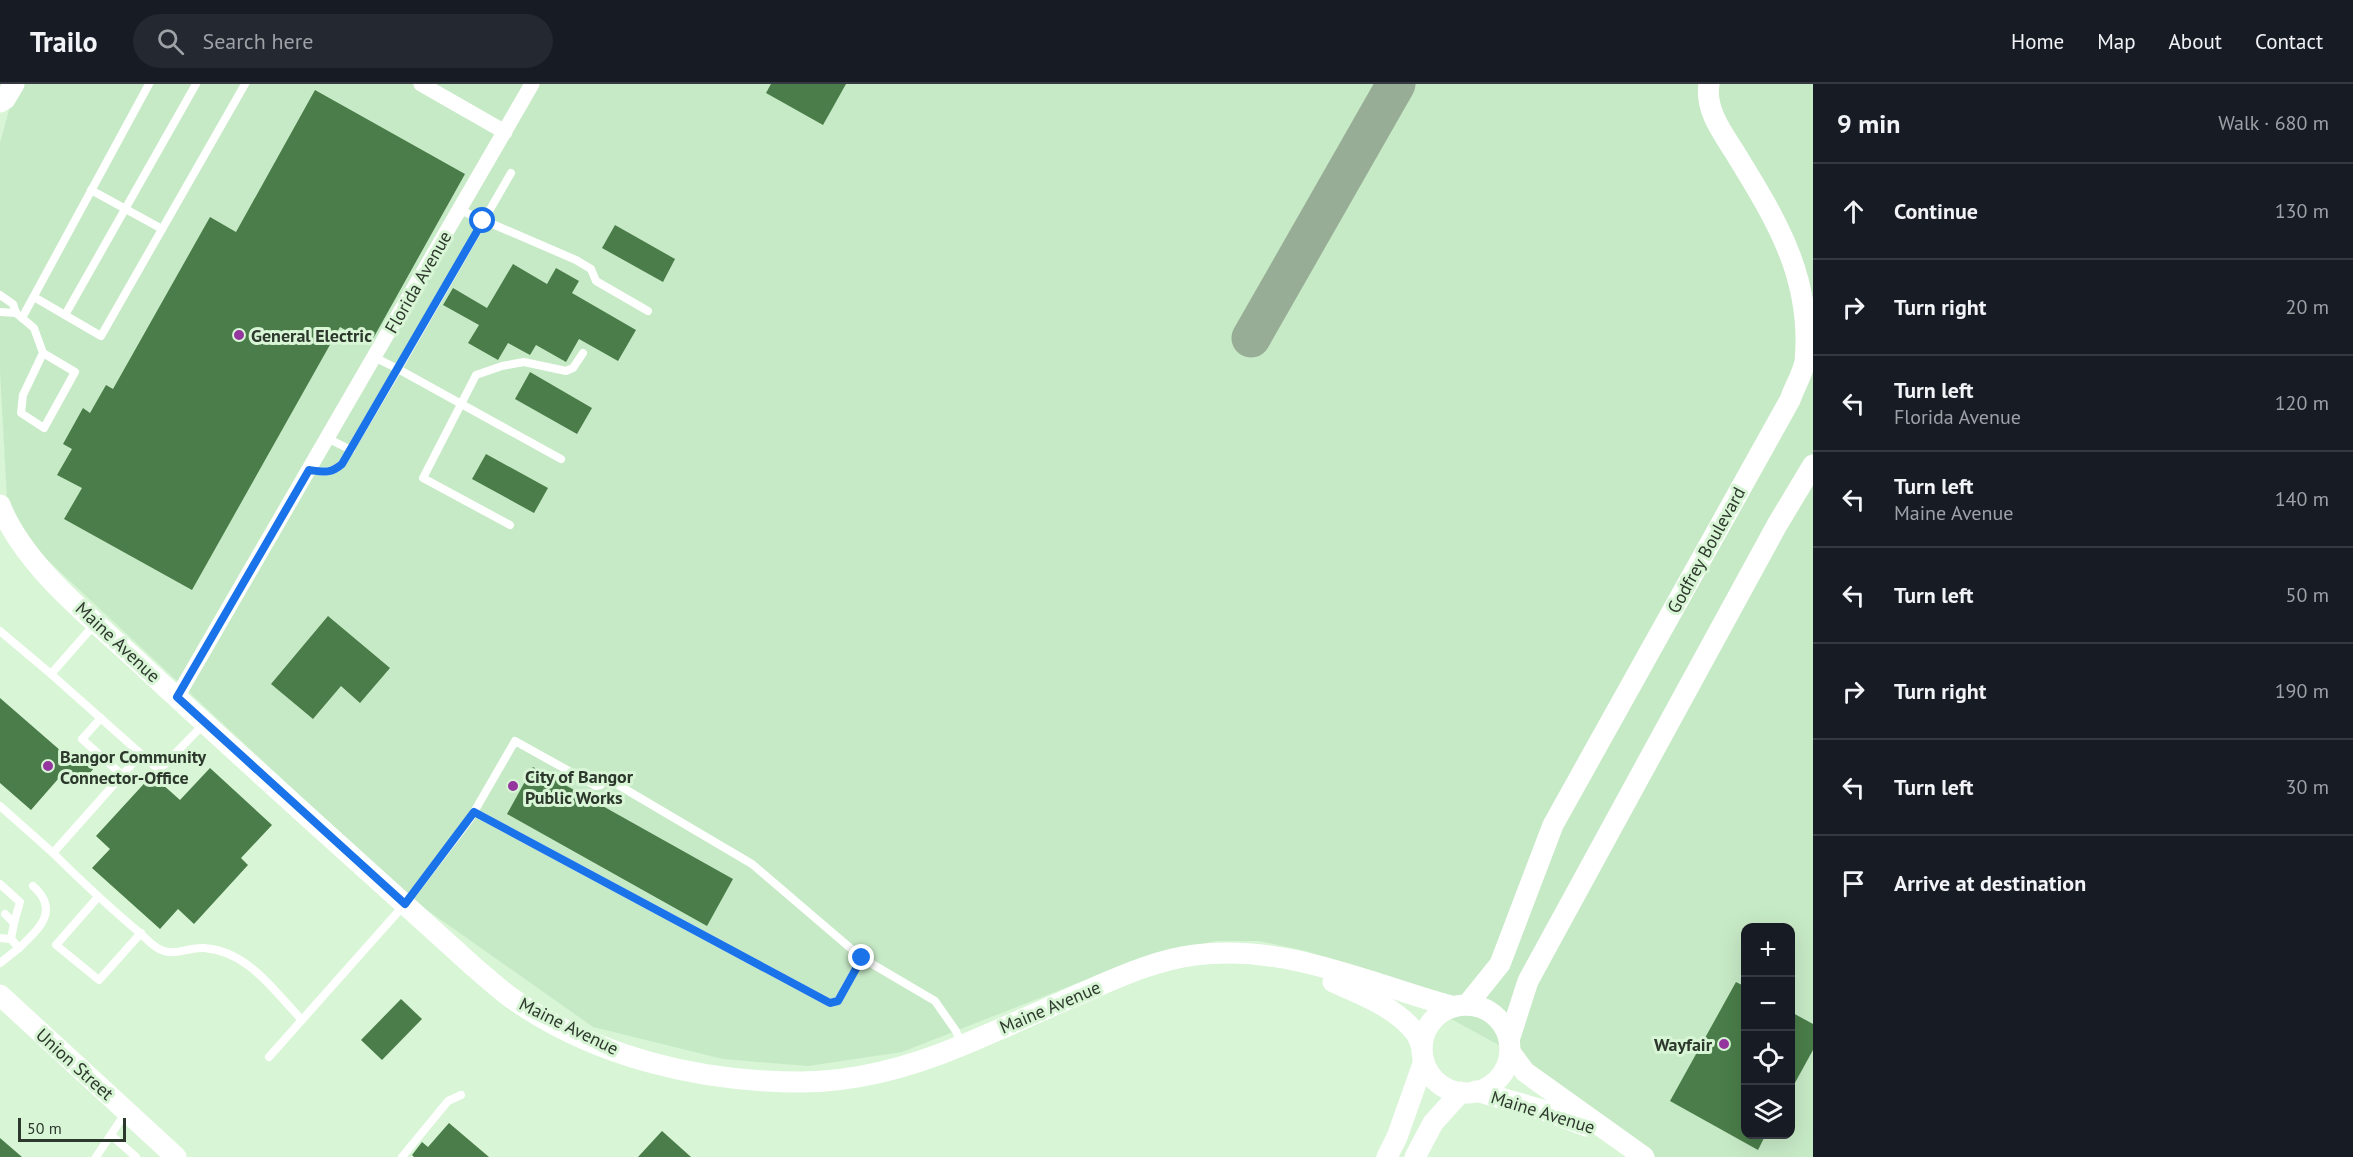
<!DOCTYPE html>
<html lang="en">
<head>
<meta charset="utf-8">
<style>
  :root { --surface:#171b24; --page:#242831; --text:#f1f3f6; --muted:#9ea1a6; --line:#363941 }
  body { margin:0; font-family:"PT Sans",sans-serif; background:var(--page); color:var(--text) }
  .controls { position:absolute; right:18px; bottom:18px; display:grid; overflow:hidden; border-radius:12px; box-shadow:0 6px 24px #0002 }
  .controls button { width:54px; height:54px; display:grid; place-items:center; padding:0; border:0; border-bottom:2px solid var(--line); background:var(--surface); color:var(--text); font:30px sans-serif }
  .scale { position:absolute; left:18px; bottom:15px; width:108px; box-sizing:border-box; padding-left:6px; border:3px solid #2d382c; border-top:0; font-size:16px; line-height:21px; white-space:nowrap; color:#2d382c; -webkit-text-stroke:4px #d8f5d6; paint-order:stroke }
  .stop { position:absolute; width:18px; height:18px; margin:-14px; border:4px solid #1a73e8; border-radius:50%; background:#fff }
  .stop.end { background:#1a73e8; border-color:#fff; box-shadow:0 2px 6px #0008 }
  .list { margin:0; padding:0; list-style:none }
  h2 { display:flex; justify-content:space-between; align-items:center; height:78px; margin:0; padding:0 24px; font-size:26px }
  h2 small { font-size:20px; font-weight:400; color:var(--muted) }
  .list li { display:grid; grid-template-columns:39px 1fr auto; gap:18px; align-items:center; box-sizing:border-box; height:96px; padding:0 24px; border-top:2px solid var(--line) }
  .list b { display:block; font-size:22px; white-space:nowrap }
  .list p { margin:0; font-size:20px; white-space:nowrap; color:var(--muted) }
  .list em { font-size:20px; font-style:normal; color:var(--muted) }
  .icon { flex:none; width:33px; height:33px; fill:none; stroke:currentColor; stroke-width:2; stroke-linecap:round; stroke-linejoin:round }
  .map { position:relative; flex:none; width:1813px; height:1073px; overflow:hidden }
  header { display:flex; align-items:center; gap:36px; box-sizing:border-box; height:84px; padding:0 30px; background:var(--surface); border-bottom:2px solid var(--line) }
  header strong { font-size:28px }
  nav { display:flex; gap:33px; margin-inline-start:auto; font-size:21px }
  .search { width:420px; height:54px; background:var(--page); display:flex; align-items:center; gap:15px; box-sizing:border-box; padding:0 21px; border-radius:33px; color:var(--muted); font-size:22px }
  main { display:flex }
  aside { flex:1; background:var(--surface) }
  .map>svg:first-child { display:block }
  .built { fill:#c7eac6; fill-rule:evenodd }
  .lines { fill:none; stroke-linecap:round; stroke-linejoin:round }
  .taxiway { stroke:#97ad95; stroke-width:39 }
  .building { fill:#4a7d49 }
  .lane { stroke:#fff; stroke-width:8 }
  .street { stroke:#fff; stroke-width:15 }
  .secondary { stroke:#fff; stroke-width:21 }
  .route { stroke:#1a73e8; stroke-width:8 }
  .poi-dot { fill:#95369f; stroke:#d8f5d6; stroke-width:2 }
  .labels { text-anchor:middle; dominant-baseline:central; stroke-width:6; stroke-linejoin:round; paint-order:stroke }
  .street-label { font-size:18px; fill:#2d382c; stroke:#d8f5d6 }
  .poi-label { font-size:18px; font-weight:bold; fill:#2d382c; stroke:#d8f5d6; text-anchor:start }
</style>
</head>
<body>
<header>
<strong>Trailo</strong>
<div class="search"><svg class="icon" aria-label="search" viewBox="0 0 24 24"><circle cx="10" cy="10" r="6"/><path d="M15 15l6 6"/></svg>Search here</div>
<nav><a>Home</a><a>Map</a><a>About</a><a>Contact</a></nav>
</header>
<main>
<div class="map">
<svg width="1813" height="1073" viewBox="0 0 1813 1073">
  <rect width="100%" height="100%" fill="#d8f5d6"/>
  <path class="built" d="M16 0H1813V1073H1633L1515 970 1393 903 1351 883 1306 867 1259 857H1215L1152 872 1093 893 902 968 808 982 723 975 593 943 410 814 26 456 7 415 0 287V59ZM1746 844H1790V1050H1746Z"/>
  <g class="lines">
    <path class="taxiway" d="M1251 254 1396 0"/>
  </g>
  <g class="building">
    <path d="M771 0H846L823 41 766 9Z"/>
    <path d="M315 6 465 90 370 260 340 243 192 506 64 435 82 404 57 391 72 365 63 360 83 324 90 329 106 301 113 305 210 133 236 148Z"/>
    <path d="M615 141 675 175 663 198 602 164Z"/>
    <path d="M513 180 547 200 556 184 579 197 572 209 636 246 618 277 579 255 566 278 536 261 530 271 508 259 498 276 468 259 479 241 443 221 453 204 487 224Z"/>
    <path d="M530 288 592 324 577 350 515 315Z"/>
    <path d="M486 370 548 404 534 429 472 395Z"/>
    <path d="M328 532 390 584 360 619 341 602 313 635 271 600Z"/>
    <path d="M0 614 69 674 75 667 94 684 81 700 65 687 31 726 0 699Z"/>
    <path d="M533 683 733 795 707 842 507 730Z"/>
    <path d="M210 684 272 741 241 774 248 781 194 840 178 825 160 845 92 784 110 765 96 752 152 691 180 716Z"/>
    <path d="M1736 898 1746 903V1050H1766L1758 1066 1670 1017Z"/>
    <path d="M401 915 422 935 382 976 361 956Z"/>
    <path d="M1791 928 1813 940V966L1791 1006Z"/>
    <path d="M449 1039 489 1073H414L412 1071 422 1058 428 1063Z"/>
    <path d="M662 1047 691 1073H638Z"/>
    <path d="M0 1054 22 1073H0Z"/>
  </g>
  <g class="lines">
    <g class="lane">
      <path d="M91 106 162 145"/>
      <path d="M460 126 576 176 591 185 596 197 648 227"/>
      <path d="M0 211 13 220 16 229 34 244 43 269 75 288 44 344 21 329 23 311 43 269"/>
      <path d="M34 213 101 252 245 0"/>
      <path d="M0 228 16 229"/>
      <path d="M65 231 196 0"/>
      <path d="M22 234 149 0"/>
      <path d="M374 273 398 285 511 89"/>
      <path d="M327 354 351 366"/>
      <path d="M309 386C323 388 331 390 342 380L398 285 561 375"/>
      <path d="M510 441 423 394 476 291 502 282 524 278 566 287 573 284 583 269"/>
      <path d="M0 547 51 590 94 541"/>
      <path d="M51 590 159 686 203 641"/>
      <path d="M101 634 82 655 122 691"/>
      <path d="M0 722 53 769 141 670"/>
      <path d="M474 728 830 919 838 917 862 874"/>
      <path d="M53 769C79 795 106 820 134 844 142 850 150 860 159 865 174 873 188 863 204 864 248 867 273 906 302 936"/>
      <path d="M0 800 20 818 14 839"/>
      <path d="M98 813 56 861 99 896 141 849"/>
      <path d="M5 830 14 839 11 855"/>
      <path d="M0 854 11 855 19 864 0 879"/>
      <path d="M19 864C40 844 60 826 33 802"/>
      <path d="M269 973 405 820 470 735 515 657 596 702 601 701 603 696 608 695 752 780 862 874 935 917 956 947 961 960"/>
      <path d="M111 1051 136 1073"/>
      <path d="M96 1073 126 1028"/>
      <path d="M402 1073 448 1017 461 1011"/>
    </g>
    <g class="street">
      <path d="M421 0 505 48"/>
      <path d="M177 613 532 0"/>
    </g>
    <g class="secondary">
      <path d="M0 18 5 15 14 0"/>
      <path d="M0 421C26 486 97 538 147 586 255 686 365 784 474 883 486 893 498 904 510 913 593 973 700 998 801 998 856 998 913 982 963 961 1001 945 1039 928 1077 911 1115 895 1154 876 1195 871 1284 859 1370 900 1454 923"/>
      <path d="M1333 898C1360 910 1395 923 1414 947 1418 951 1420 958 1422 964"/>
      <path d="M0 911 176 1073"/>
      <path d="M1467 921 1500 880 1553 741 1790 316C1794 304 1802 291 1805 278 1813 193 1775 134 1734 67 1721 47 1705 25 1709 0"/>
      <circle cx="1466" cy="965" r="44"/>
      <path d="M1509 956 1528 897 1777 441 1813 381"/>
      <path d="M1510 968 1525 988 1644 1073"/>
      <path d="M1476 1007 1546 1027 1586 1042"/>
      <path d="M1387 1073 1397 1053 1424 977"/>
      <path d="M1415 1073 1433 1039 1461 1008"/>
    </g>
  </g>
  <g class="lines">
    <path class="route" d="M483 137 342 380C331 390 323 388 309 386L177 613 405 820 474 728 830 919 838 917 862 874"/>
  </g>
  <g class="poi-dot">
    <circle cx="239" cy="251" r="6"/>
    <circle cx="48" cy="682" r="6"/>
    <circle cx="513" cy="702" r="6"/>
    <circle cx="1724" cy="960" r="6"/>
  </g>
  <g class="labels">
    <g class="street-label">
      <text transform="translate(418 198) rotate(-60)">Florida Avenue</text>
      <text transform="translate(1706 466) rotate(-61)">Godfrey Boulevard</text>
      <text transform="translate(118 558) rotate(43)">Maine Avenue</text>
      <text transform="translate(1050 923) rotate(-23)">Maine Avenue</text>
      <text transform="translate(569 942) rotate(26)">Maine Avenue</text>
      <text transform="translate(75 980) rotate(42)">Union Street</text>
      <text transform="translate(1543 1028) rotate(17)">Maine Avenue</text>
    </g>
    <g class="poi-label">
      <text x="251" y="251">General Electric</text>
      <text x="60" y="672">Bangor Community<tspan x="60" dy="21">Connector-Office</tspan></text>
      <text x="525" y="692">City of Bangor<tspan x="525" dy="21">Public Works</tspan></text>
      <text x="1712" y="960" text-anchor="end">Wayfair</text>
    </g>
  </g>
</svg>
<div class="controls">
<button>+</button>
<button>−</button>
<button><svg class="icon" aria-label="locate" viewBox="0 0 24 24"><circle cx="12" cy="12" r="6"/><path d="M12 2v4M12 18v4M2 12h4M18 12h4"/></svg></button>
<button><svg class="icon" aria-label="layers" viewBox="0 0 24 24"><path d="M12 4l9 5-9 5-9-5zM3 14l9 5 9-5"/></svg></button>
</div>
<div class="scale">50 m</div>
<div class="stop" style="left:483px;top:137px"></div>
<div class="stop end" style="left:862px;top:874px"></div>
</div>
<aside>
<h2>9 min<small>Walk · 680 m</small></h2>
<ul class="list">
<li><svg class="icon" aria-label="ahead" viewBox="0 0 24 24"><path d="M12 20V5M6 11l6-6 6 6"/></svg><div><b>Continue</b></div><em>130 m</em></li>
<li><svg class="icon" aria-label="right" viewBox="0 0 24 24"><path d="M7 20v-9h11M14 6l5 5-5 5"/></svg><div><b>Turn right</b></div><em>20 m</em></li>
<li><svg class="icon" aria-label="left" viewBox="0 0 24 24"><path d="M17 20v-9H6M10 6l-5 5 5 5"/></svg><div><b>Turn left</b><p>Florida Avenue</p></div><em>120 m</em></li>
<li><svg class="icon" aria-label="left" viewBox="0 0 24 24"><path d="M17 20v-9H6M10 6l-5 5 5 5"/></svg><div><b>Turn left</b><p>Maine Avenue</p></div><em>140 m</em></li>
<li><svg class="icon" aria-label="left" viewBox="0 0 24 24"><path d="M17 20v-9H6M10 6l-5 5 5 5"/></svg><div><b>Turn left</b></div><em>50 m</em></li>
<li><svg class="icon" aria-label="right" viewBox="0 0 24 24"><path d="M7 20v-9h11M14 6l5 5-5 5"/></svg><div><b>Turn right</b></div><em>190 m</em></li>
<li><svg class="icon" aria-label="left" viewBox="0 0 24 24"><path d="M17 20v-9H6M10 6l-5 5 5 5"/></svg><div><b>Turn left</b></div><em>30 m</em></li>
<li><svg class="icon" aria-label="arrive" viewBox="0 0 24 24"><path d="M6 21V4h12l-3 4 3 4H6"/></svg><div><b>Arrive at destination</b></div></li>
</ul>
</aside>
</main>
</body>
</html>
